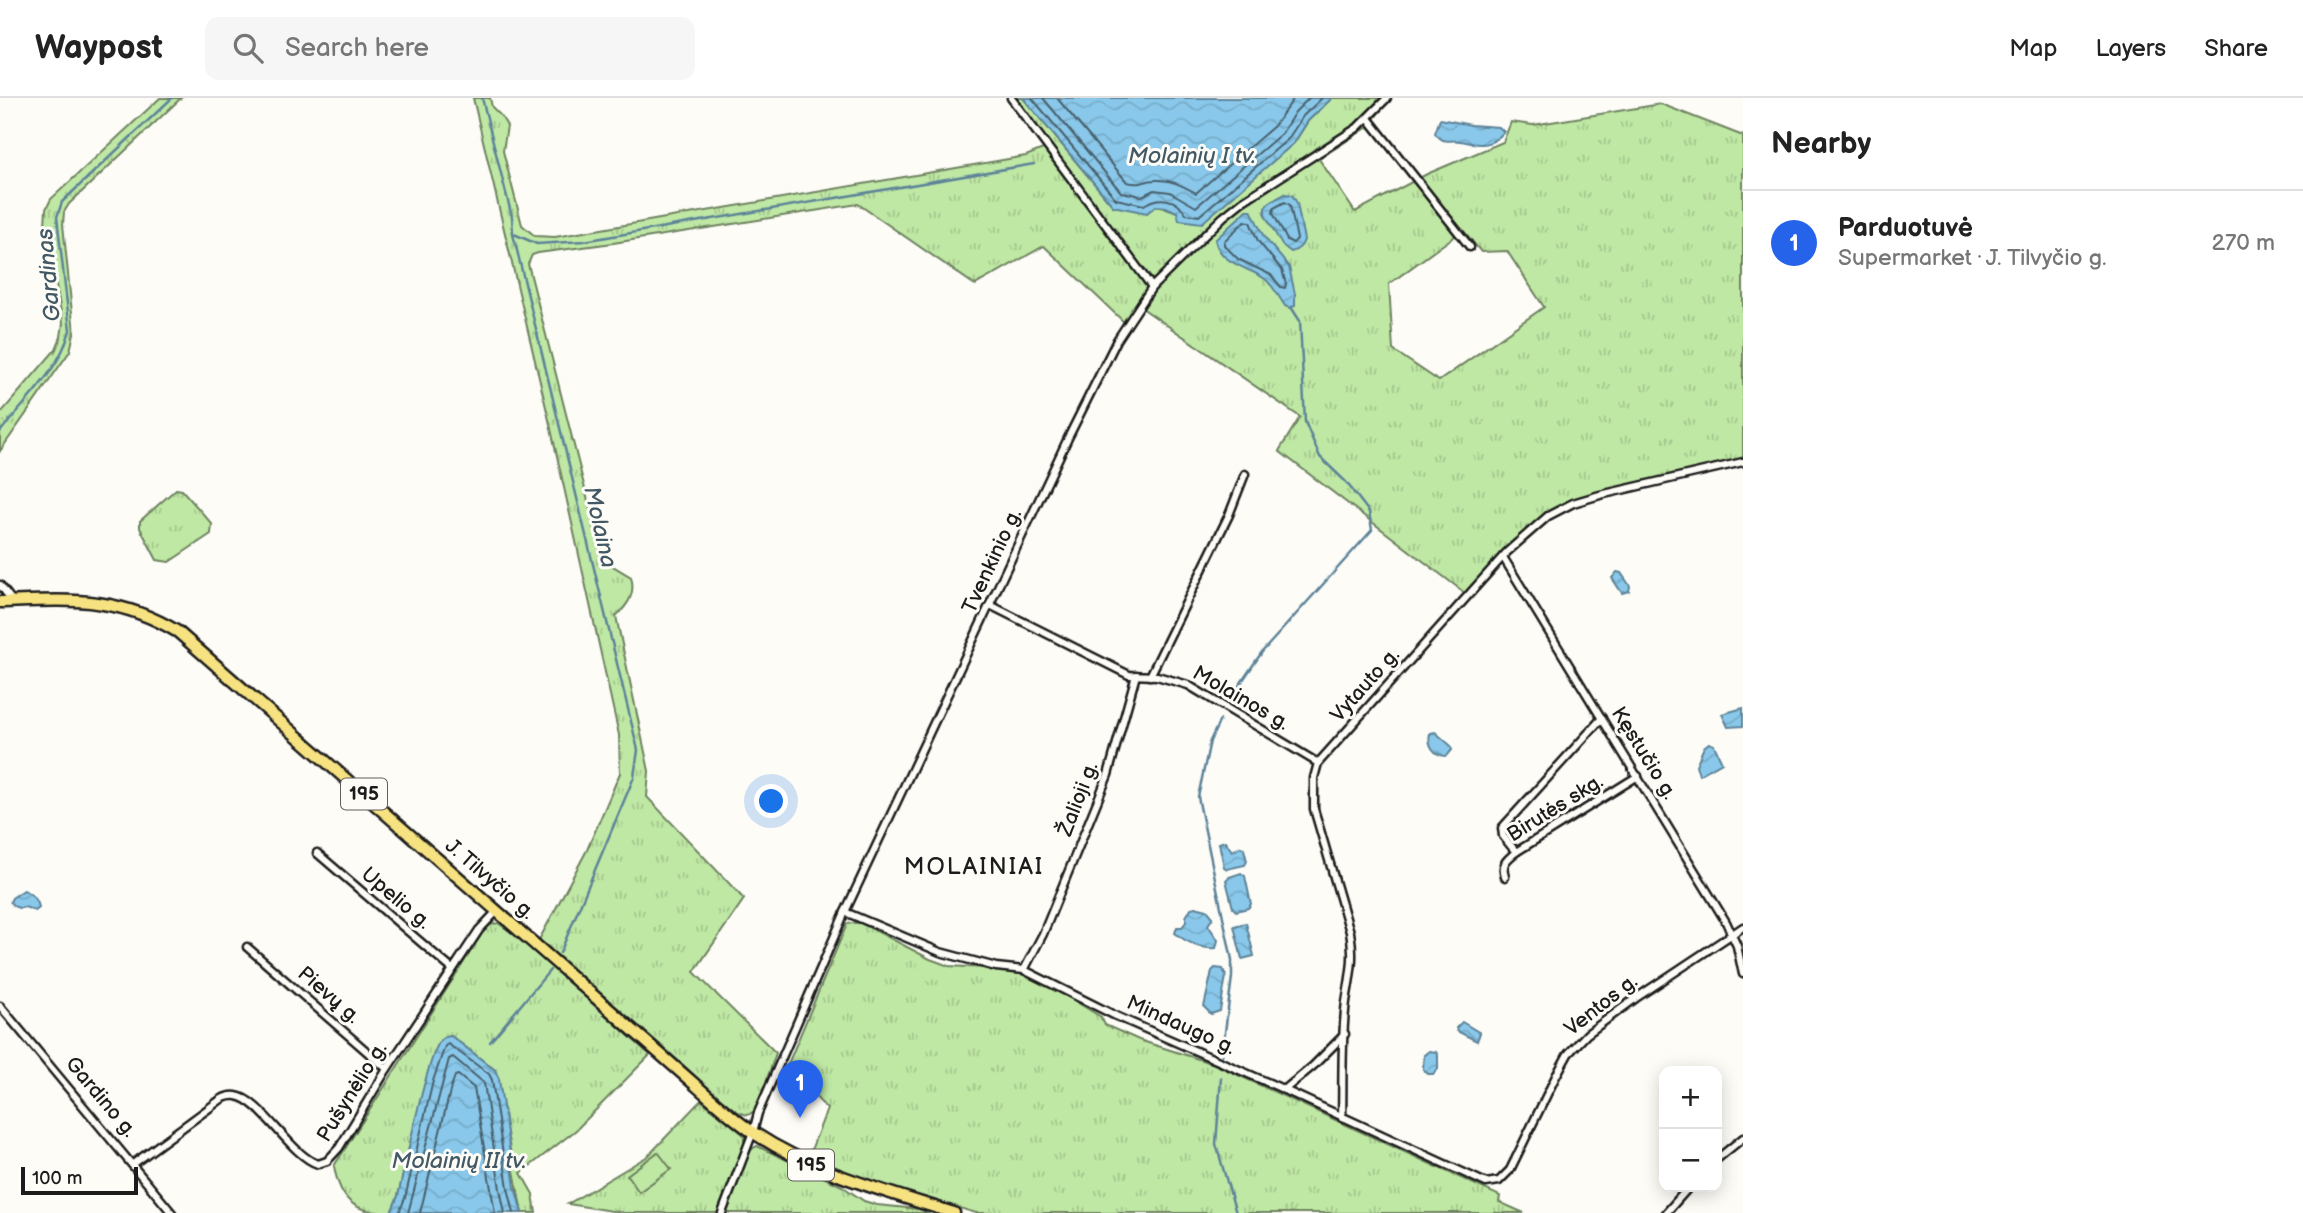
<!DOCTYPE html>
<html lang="en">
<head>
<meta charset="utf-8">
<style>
  :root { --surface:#fff; --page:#f6f6f6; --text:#222; --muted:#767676; --line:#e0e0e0; --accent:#2563eb }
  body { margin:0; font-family:"Balsamiq Sans",sans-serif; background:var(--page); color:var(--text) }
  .controls { position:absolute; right:21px; bottom:21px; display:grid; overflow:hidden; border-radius:14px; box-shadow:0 4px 18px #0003 }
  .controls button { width:63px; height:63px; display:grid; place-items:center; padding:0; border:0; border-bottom:2px solid var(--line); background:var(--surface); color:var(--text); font:35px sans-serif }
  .scale { position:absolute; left:21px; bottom:18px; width:117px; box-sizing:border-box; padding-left:7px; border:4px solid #1c1c1c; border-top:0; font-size:19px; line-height:24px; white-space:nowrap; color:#1c1c1c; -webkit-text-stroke:5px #fdfcf7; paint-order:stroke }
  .you { position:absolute; left:772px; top:704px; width:24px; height:24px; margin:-18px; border:5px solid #fff; border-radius:50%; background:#1a73e8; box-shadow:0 0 0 10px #1a73e833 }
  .badge { display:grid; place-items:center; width:46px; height:46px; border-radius:50%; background:var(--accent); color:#fff; font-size:23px; font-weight:700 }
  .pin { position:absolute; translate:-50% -58px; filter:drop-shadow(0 2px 4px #0008) }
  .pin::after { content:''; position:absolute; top:37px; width:24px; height:21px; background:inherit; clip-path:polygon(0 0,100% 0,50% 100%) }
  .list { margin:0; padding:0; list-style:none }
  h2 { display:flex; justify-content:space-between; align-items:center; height:91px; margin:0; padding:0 28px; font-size:30px }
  h2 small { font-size:23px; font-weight:400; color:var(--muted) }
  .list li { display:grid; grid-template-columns:46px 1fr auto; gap:21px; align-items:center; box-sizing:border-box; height:105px; padding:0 28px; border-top:2px solid var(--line) }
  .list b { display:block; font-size:26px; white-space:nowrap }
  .list p { margin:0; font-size:23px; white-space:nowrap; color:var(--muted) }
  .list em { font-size:23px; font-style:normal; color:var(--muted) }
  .icon { flex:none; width:38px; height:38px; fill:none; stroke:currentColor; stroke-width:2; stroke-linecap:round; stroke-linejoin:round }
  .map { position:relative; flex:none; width:1743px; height:1115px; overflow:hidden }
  header { display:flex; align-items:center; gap:42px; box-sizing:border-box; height:98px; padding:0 35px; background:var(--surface); border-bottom:2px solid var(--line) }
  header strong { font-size:33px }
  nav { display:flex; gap:38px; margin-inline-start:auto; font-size:24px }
  .search { width:490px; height:63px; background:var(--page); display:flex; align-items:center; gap:18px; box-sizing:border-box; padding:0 24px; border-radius:14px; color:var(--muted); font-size:26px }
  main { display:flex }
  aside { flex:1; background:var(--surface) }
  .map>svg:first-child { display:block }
  .grass { fill:url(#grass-tufts); stroke:#6e8260; stroke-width:2; fill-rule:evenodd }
  .pitch { fill:#bfe8a4; stroke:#6e8260; stroke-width:2 }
  .water { fill:url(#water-waves); stroke:#5d8398; stroke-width:2 }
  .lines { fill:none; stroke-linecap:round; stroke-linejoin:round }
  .shore { stroke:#48616e; stroke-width:2 }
  .stream { stroke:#5d8398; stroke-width:2.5 }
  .minor-casing { stroke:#1c1c1c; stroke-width:11 }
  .primary-casing { stroke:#1c1c1c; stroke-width:15 }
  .minor { stroke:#fdfcf7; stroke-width:6 }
  .primary { stroke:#f7e281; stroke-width:10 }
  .labels { text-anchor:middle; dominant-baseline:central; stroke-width:6; stroke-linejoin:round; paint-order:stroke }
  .shield { fill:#fdfcf7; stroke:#605f5e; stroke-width:2 }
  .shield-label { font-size:19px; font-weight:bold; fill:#1c1c1c }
  .street-label { font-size:21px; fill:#1c1c1c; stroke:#fdfcf7 }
  .water-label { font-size:23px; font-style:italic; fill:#425864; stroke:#fdfcf7 }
  .quarter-label { font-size:24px; letter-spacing:2px; fill:#1c1c1c; stroke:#fdfcf7 }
</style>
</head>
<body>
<header>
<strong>Waypost</strong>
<div class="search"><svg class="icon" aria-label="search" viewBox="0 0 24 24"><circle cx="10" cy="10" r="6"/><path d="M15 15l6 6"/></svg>Search here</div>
<nav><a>Map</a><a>Layers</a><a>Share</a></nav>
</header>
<main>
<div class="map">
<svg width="1743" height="1115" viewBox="0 0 1743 1115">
  <defs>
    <pattern id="grass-tufts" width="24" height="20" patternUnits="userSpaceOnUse" patternTransform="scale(1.75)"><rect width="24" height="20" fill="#bfe8a4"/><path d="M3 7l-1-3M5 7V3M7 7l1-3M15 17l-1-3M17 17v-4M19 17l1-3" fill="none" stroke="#a4c68d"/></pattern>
    <pattern id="water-waves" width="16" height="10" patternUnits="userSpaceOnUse" patternTransform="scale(1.75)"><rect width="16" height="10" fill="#89c8ea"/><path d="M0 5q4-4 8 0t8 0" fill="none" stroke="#76abc8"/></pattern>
  </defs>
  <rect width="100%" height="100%" fill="#fdfcf7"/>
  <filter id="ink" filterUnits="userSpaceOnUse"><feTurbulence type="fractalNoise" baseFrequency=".0143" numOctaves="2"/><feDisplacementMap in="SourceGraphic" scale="14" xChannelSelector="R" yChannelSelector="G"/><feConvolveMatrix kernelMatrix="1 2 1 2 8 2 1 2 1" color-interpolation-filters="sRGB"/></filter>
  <g filter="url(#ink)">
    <g class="grass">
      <path d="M160 0H181L69 106 64 114 63 126 74 235 70 253 0 353V316L56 251 61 239 63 225 45 127 46 111 51 101Z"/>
      <path d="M473 0H490L492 9 501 18 507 28 503 53 522 127 535 138 555 139 1026 58 1048 49 1011 0H1023L1113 108C1135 108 1157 105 1177 114L1294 45 1308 23 1332 0H1390L1368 29 1319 61 1355 114 1427 76 1503 44 1511 24 1533 27 1661 6 1743 38V361L1588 397C1534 416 1503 455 1465 495L1279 353 1300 319 1139 208 1127 227 1044 148 975 187 858 106 613 145 538 155 532 157 528 166 603 462 631 479C636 496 628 507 616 518L649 673 647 699 744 801 694 874 776 955 756 1012 748 1017C720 1011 702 983 681 965 634 923 586 883 539 842L587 752 620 675 619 637 549 322ZM1463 132 1481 154 1507 153 1544 209 1439 283 1393 252 1389 186Z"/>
      <path d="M176 391 182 392 212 426 211 436 169 464 157 462 140 430V423Z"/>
      <path d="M498 825 518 839 650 957 576 1032 521 1075 533 1096 536 1115H522L495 972 451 938 439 944 426 981 398 1098 391 1115C355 1115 340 1103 334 1068L483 834 490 827Z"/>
      <path d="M854 825H861L930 861 949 868 1024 872 1101 919 1105 927 1139 942 1214 966 1500 1098 1499 1104 1524 1115H976L851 1077 808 1060 827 1011 812 995 798 989 785 973 847 826Z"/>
      <path d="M701 1002 744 1037V1048L720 1115H624L568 1106 648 1058Z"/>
      <path d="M757 1048 842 1088 864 1103 877 1107 918 1111 930 1115H723L747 1058 752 1051Z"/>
    </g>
    <path class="pitch" d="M658 1054 671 1071 639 1094 627 1077Z"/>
    <g class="water">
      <path d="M1023 0H1332L1308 23 1294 45 1202 125 1179 122 1177 114 1166 109 1156 108 1147 115 1113 108Z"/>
      <path d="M1440 21 1471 27 1499 29 1504 34C1488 51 1480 46 1460 43 1448 41 1444 47 1435 35Z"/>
      <path d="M1285 96 1292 97 1297 105 1304 142C1302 149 1298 152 1291 154L1282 147 1265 117V109L1270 104Z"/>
      <path d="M1247 112H1251L1264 139 1289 169 1295 196V208L1289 210 1285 208C1279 199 1273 187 1265 181 1247 168 1221 167 1215 142Z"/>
      <path d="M1617 474 1621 475 1630 488 1629 493 1622 495 1612 480Z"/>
      <path d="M1743 610V628L1728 629 1722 616Z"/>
      <path d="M1435 634 1450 647 1452 652 1447 658C1434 658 1427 647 1430 635Z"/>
      <path d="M1709 645 1714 647 1722 664 1699 677 1696 667 1704 649Z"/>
      <path d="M1225 743 1232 753 1241 749 1244 751 1247 763 1245 767 1227 771 1224 769 1219 745Z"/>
      <path d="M1241 775 1245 778 1251 806 1248 810 1236 813 1233 810 1226 782 1229 779Z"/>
      <path d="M24 792C32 797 38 801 39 810L35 813 25 809C19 811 14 810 10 804L12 800Z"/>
      <path d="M1195 809 1207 812 1213 819 1208 827 1218 842 1216 850C1203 852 1186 844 1175 835L1177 829H1182L1186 824V819L1191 810Z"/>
      <path d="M1246 825 1254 858 1242 861 1234 828Z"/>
      <path d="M1215 870 1223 871 1226 878 1220 913 1211 916 1204 909 1212 873Z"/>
      <path d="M1462 924 1480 935 1477 943 1457 933 1456 930Z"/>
      <path d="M451 938 495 972 499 981 515 1089 522 1115H391L398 1098C404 1073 428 954 441 942 444 938 446 939 451 938Z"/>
      <path d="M1429 953 1436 954 1438 958V971L1433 976H1428L1423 971 1424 957Z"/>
    </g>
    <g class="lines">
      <g class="shore">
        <path d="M1032 0 1116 101 1144 107C1159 98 1176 99 1186 116L1199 118 1288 41 1303 18 1322 0"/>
        <path d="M1043 0 1121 94 1142 98 1154 92 1170 94 1196 109 1282 35 1295 14 1309 0"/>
        <path d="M1057 0 1127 84C1143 88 1142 82 1156 82 1171 81 1183 88 1196 95L1274 28 1294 0"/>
        <path d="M1285 104 1290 107 1297 141 1293 145 1287 142 1273 115 1274 110Z"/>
        <path d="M1245 123 1250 124 1258 143 1282 172 1286 186 1285 190 1281 189 1271 177 1238 161 1224 147V143Z"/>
        <path d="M399 1115 405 1100 433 983 445 948 448 946 489 976 492 982 508 1090 514 1115"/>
        <path d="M408 1115 449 961 453 959 484 985 500 1091 505 1115"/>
        <path d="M420 1115 451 989 455 978 458 977 474 990 495 1115"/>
      </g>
      <g class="stream">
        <path d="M482 0 512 119 513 136 638 652 634 679 560 855"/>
        <path d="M514 136 537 146 584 143 1034 66"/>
        <path d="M0 334C25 303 60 272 70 232L57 119 62 104 172 0"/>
        <path d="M1230 601 1262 554 1372 432 1369 414 1346 384 1320 359 1305 324 1300 223 1291 209"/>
        <path d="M1220 622 1210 643 1198 699 1232 862V879L1222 958"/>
        <path d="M490 944 550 872"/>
        <path d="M1221 979 1216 1046 1236 1115"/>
      </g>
      <g class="minor-casing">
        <g id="minor">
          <path d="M1011 0 1152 189"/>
          <path d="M1368 20 1470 149"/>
          <path d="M1503 459 1726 824 1737 848 1743 876"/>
          <path d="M0 487 13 504"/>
          <path d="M990 507 1129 577 1157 578 1188 587 1318 665"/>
          <path d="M1150 578 1229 417 1245 376"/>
          <path d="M1516 754 1503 738 1502 730 1602 620"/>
          <path d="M317 755 452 871"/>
          <path d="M1505 779C1501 766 1506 762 1516 754L1638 678"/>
          <path d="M845 814 940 854 996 869 1024 872 1116 918 1276 988 1486 1085 1499 1083 1510 1072 1556 978 1568 956 1587 936 1636 900 1743 829"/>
          <path d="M247 849 387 971"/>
          <path d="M1024 872 1043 836 1108 677 1136 577"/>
          <path d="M0 908 172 1115"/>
          <path d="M1284 992 1313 968 1345 936"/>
          <path d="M1342 1020C1343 982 1341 942 1346 904 1350 878 1355 861 1350 834L1314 711V680L1318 665 1507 454 1548 418 1573 405 1600 397 1743 364"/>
          <path d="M1717 1061 1743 1040"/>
          <path d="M133 1066 216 1005C222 1000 228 997 236 998 261 1001 291 1058 318 1066L327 1063 339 1050 387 971 479 832 497 813"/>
          <path d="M722 1115 753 1034 758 1015 845 814 1069 338 1117 242 1152 189 1223 119 1243 103 1357 30 1387 0"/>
          <path d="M1666 1115 1689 1089"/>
        </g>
      </g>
      <g class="primary-casing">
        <path id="primary" d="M0 504C68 502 118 497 178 534L683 976C706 996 729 1018 754 1035 815 1075 885 1093 954 1115"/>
      </g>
      <use href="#minor" class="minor"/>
      <use href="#primary" class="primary"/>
    </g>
  </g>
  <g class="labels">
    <g class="shield">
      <rect x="341" y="680.5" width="46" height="31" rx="5"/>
      <rect x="788" y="1051.5" width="46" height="31" rx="5"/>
    </g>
    <g class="shield-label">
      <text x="364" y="696">195</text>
      <text x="811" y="1067">195</text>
    </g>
    <g class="street-label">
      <text transform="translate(992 463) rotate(-65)">Tvenkinio g.</text>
      <text transform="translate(1365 587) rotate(-48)">Vytauto g.</text>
      <text transform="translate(1241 600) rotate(30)">Molainos g.</text>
      <text transform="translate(1644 655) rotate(58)">Kęstučio g.</text>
      <text transform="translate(1078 701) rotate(-69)">Žalioji g.</text>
      <text transform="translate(1555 710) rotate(-32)">Birutės skg.</text>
      <text transform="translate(490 781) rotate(41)">J. Tilvyčio g.</text>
      <text transform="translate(396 800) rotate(40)">Upelio g.</text>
      <text transform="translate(329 897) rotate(41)">Pievų g.</text>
      <text transform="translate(1601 907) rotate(-38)">Ventos g.</text>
      <text transform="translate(1181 927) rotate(24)">Mindaugo g.</text>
      <text transform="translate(352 994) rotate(-58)">Pušynėlio g.</text>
      <text transform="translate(101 999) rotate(50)">Gardino g.</text>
    </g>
    <g class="water-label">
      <text x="1192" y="58">Molainių I tv.</text>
      <text transform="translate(49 177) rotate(-95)">Gardinas</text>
      <text transform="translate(600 429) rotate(77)">Molaina</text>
      <text x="459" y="1063">Molainių II tv.</text>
    </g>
    <g class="quarter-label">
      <text x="974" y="768">MOLAINIAI</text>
    </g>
  </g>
</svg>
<div class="controls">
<button>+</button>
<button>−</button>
</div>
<div class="scale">100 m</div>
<div class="you"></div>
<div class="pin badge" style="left:800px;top:1020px">1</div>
</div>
<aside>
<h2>Nearby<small></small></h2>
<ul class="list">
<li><span class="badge">1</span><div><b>Parduotuvė</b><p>Supermarket · J. Tilvyčio g.</p></div><em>270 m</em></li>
</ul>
</aside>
</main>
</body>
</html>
